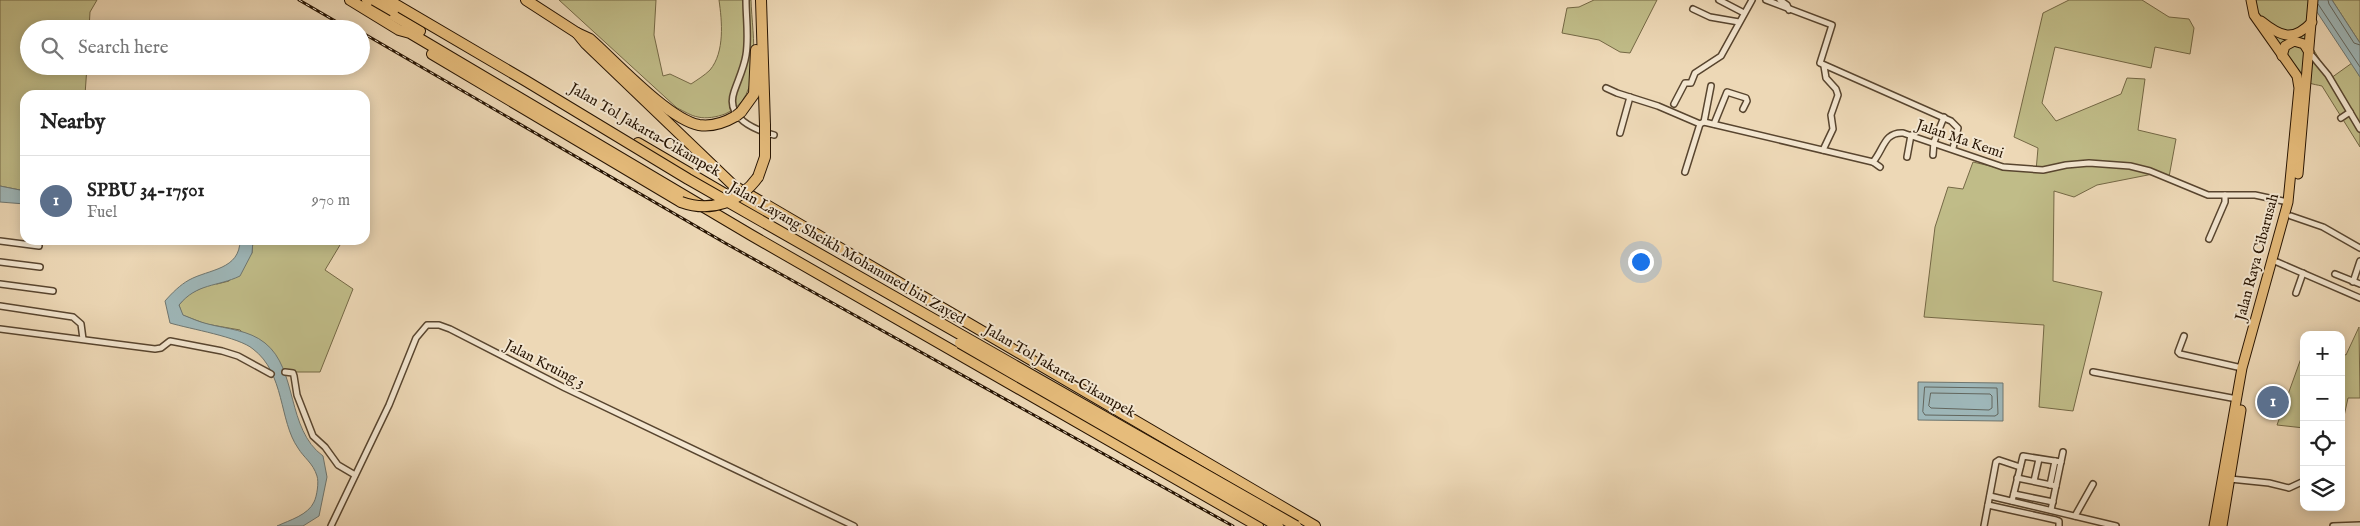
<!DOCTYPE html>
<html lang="en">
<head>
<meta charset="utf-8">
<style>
  :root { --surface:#fff; --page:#f2f2f2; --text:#222; --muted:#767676; --line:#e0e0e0; --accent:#1a73e8 }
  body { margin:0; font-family:"IM FELL English",serif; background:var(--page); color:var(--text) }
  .controls { position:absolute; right:15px; bottom:15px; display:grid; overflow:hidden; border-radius:10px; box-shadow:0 2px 12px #0003 }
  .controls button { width:45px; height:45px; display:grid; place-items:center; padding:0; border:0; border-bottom:1px solid var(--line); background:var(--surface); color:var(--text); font:25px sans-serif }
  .you { position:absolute; left:1640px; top:261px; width:18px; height:18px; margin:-12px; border:4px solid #fff; border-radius:50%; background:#1a73e8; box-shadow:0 0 0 8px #1a73e833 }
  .badge { display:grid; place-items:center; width:32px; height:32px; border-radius:50%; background:var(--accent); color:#fff; font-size:16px; font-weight:700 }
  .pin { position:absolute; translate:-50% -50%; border:2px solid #fff; box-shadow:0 1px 5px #0006 }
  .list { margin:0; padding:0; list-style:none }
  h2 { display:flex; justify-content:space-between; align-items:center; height:65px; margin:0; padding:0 20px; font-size:21px }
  h2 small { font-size:16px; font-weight:400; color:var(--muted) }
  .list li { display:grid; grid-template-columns:32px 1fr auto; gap:15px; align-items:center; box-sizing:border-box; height:90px; padding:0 20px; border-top:1px solid var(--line) }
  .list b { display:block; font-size:19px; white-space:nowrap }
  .list p { margin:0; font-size:16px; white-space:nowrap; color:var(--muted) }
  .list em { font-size:16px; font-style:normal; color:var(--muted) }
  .icon { flex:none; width:28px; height:28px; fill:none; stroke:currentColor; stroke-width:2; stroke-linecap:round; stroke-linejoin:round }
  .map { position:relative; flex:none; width:2360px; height:526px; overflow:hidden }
  .search { position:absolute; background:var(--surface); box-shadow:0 2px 12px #0003; left:20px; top:20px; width:350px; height:55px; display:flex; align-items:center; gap:12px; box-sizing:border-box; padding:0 18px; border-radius:28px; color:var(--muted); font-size:19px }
  .panel { position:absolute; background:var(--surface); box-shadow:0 2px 12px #0003; left:20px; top:90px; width:350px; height:155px; border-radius:15px }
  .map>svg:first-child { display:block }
  .green { fill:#c0bc88; stroke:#746845 }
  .water { fill:#9eb7b9; stroke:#6e7670 }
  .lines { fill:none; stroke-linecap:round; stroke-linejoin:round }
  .shore { stroke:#62665e; stroke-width:1 }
  .minor-casing { stroke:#58452f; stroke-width:8 }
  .primary-casing { stroke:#271402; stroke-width:11 }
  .motorway-casing { stroke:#271402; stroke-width:12 }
  .minor { stroke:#f3e6d0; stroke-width:5 }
  .primary { stroke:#e6bc7b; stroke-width:9 }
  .motorway { stroke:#e6bc7b; stroke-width:10 }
  .rail-casing { stroke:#271402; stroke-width:3 }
  .rail { stroke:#f3e6d0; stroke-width:1; stroke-dasharray:4; stroke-linecap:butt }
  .motorway-bridge-casing { stroke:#271402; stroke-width:12; stroke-linecap:butt }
  .motorway-bridge { stroke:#e6bc7b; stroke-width:10 }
  .labels { text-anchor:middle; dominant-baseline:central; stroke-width:4; stroke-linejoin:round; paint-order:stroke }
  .street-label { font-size:15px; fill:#271402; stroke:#f3e6d0 }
</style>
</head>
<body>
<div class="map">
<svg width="2360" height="526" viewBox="0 0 2360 526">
  <rect width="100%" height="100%" fill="#edd8b6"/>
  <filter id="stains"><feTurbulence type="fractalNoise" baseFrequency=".004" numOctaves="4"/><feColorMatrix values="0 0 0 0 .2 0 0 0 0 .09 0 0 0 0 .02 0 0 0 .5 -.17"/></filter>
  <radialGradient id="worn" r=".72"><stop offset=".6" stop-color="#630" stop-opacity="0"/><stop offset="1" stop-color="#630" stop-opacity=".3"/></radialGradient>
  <g class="green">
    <path d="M0 0H97L90 12 89 29H29V66H87L85 95H25V191L0 186Z"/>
    <path d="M559 0H656L654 35 663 76 670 74 691 84C697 80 705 75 710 70 725 52 722 21 719 0H751C752 35 765 98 725 114 717 117 706 119 698 117 691 116 684 111 677 108Z"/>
    <path d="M1594 0H1657L1630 53 1620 52 1599 40 1562 33 1567 8 1579 7Z"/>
    <path d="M2069 0H2142L2169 17 2189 19 2194 28 2190 54 2155 47 2151 68 2055 47 2042 103 2056 121 2121 94 2127 78 2145 79 2138 130 2176 139 2169 177 2158 173 2097 185 2074 197 2054 191 2053 281 2102 292 2073 411 2039 407 2044 325 1924 317 1935 227 1948 187 1963 189 1973 162 2003 169 2036 171 2038 148 2014 137 2043 13Z"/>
    <path d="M2251 0H2313L2310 44 2331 78 2352 63 2360 77V147L2322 86C2313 84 2304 83 2297 76 2276 56 2264 26 2251 0Z"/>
    <path d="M2332 0H2360V43Z"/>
    <path d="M253 240H343L325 270 353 289 320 372H285L240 330 206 324 182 315 179 305 187 295 212 283 217 284 229 281 252 253Z"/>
    <path d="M2359 327 2360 398H2348L2341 430V353L2346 355Z"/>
    <path d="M2304 350V428L2277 425Z"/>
  </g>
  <g class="water">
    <path d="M2309 0H2332L2360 43V77Z"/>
    <path d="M0 186 25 191V204L0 202Z"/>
    <path d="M240 240H253L252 253 240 276C217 287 197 283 179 305L183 315C191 318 199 322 208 324 227 329 249 330 265 343 298 369 286 429 323 456L327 477 319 516 303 526H277C290 520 308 515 314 502 317 496 319 482 317 476 313 463 304 458 298 448 279 421 285 373 253 349 239 337 190 329 170 323L165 301C172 293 180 285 189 280 209 269 240 270 240 240Z"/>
    <path d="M1918 382 2003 383V421L1918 420Z"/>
  </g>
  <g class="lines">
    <g class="shore">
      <path d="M2328 0 2329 4 2354 43 2360 45"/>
      <path d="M2318 4 2360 67"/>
      <path d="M1925 387 1997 388 1998 414 1995 416 1925 415 1923 412Z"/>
      <path d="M1931 393 1990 394 1992 396V408L1989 410 1931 408 1929 406Z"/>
    </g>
    <g class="minor-casing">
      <g id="minor">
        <path d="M746 0C746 18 749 37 746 55 744 68 738 80 734 92 725 118 755 130 774 135"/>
        <path d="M1719 0 1744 13"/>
        <path d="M1766 0 1832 25 1820 63 1951 121 1958 128 1953 148"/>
        <path d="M1780 0 1787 5 1789 10"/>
        <path d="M1693 9 1710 17 1739 22"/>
        <path d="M2309 52 2328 75 2360 129"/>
        <path d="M1606 88 1617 93 1658 106 1700 124 1704 122 1873 162 1880 167"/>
        <path d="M1674 104 1685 83H1691L1695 73 1721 56 1752 0"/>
        <path d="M2341 118 2350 112"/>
        <path d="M1704 122 1711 86"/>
        <path d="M1714 124 1727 92 1746 98 1747 101 1743 109"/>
        <path d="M1620 133 1630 97"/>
        <path d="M1823 150 1833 129 1831 115 1838 95 1836 89 1826 78 1824 66"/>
        <path d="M1933 155 1934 142 1944 117"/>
        <path d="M1907 157 1911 135"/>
        <path d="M1873 162C1884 149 1884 132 1903 133L2003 167 2043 170 2066 165 2089 163 2130 166 2150 171 2208 195H2255L2288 202"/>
        <path d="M1685 172 1700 124"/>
        <path d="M2291 216 2323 227 2360 248"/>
        <path d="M2209 239 2225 202V195"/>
        <path d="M0 241 39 246"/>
        <path d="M0 262 40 267"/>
        <path d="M2277 262 2360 298"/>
        <path d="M2335 274 2360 284"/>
        <path d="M2353 282 2360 261"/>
        <path d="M0 284 53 291"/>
        <path d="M2296 293 2303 273"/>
        <path d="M0 306 73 317 81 324 83 339"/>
        <path d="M0 329 155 349 161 348 170 341 222 351 238 356 271 374"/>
        <path d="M2184 336 2178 352 2180 354 2242 368"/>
        <path d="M285 372 293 373 294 376 297 395 313 436 325 447 338 465 355 475"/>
        <path d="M2093 372 2237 399"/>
        <path d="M2017 478 2056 486"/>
        <path d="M2230 479 2269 483 2289 488 2304 481"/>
        <path d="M2034 481 2039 459"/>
        <path d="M2050 485 2055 461"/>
        <path d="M2014 494 2053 502"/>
        <path d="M1990 496 2116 526"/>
        <path d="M2012 501 2023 456 2061 462"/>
        <path d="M1988 505 2056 520 2059 521V526"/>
        <path d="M2051 510 2063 452"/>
        <path d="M2075 516 2093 484"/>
        <path d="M331 526 389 405 416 338 427 325H439L450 329 565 388 854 526"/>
        <path d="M1984 526 1996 462 1999 460 2020 467"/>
        <path d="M2333 526 2360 525"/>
      </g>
    </g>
    <g class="primary-casing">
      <g id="primary">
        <path d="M2261 21C2281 37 2293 42 2312 22"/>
        <path d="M2282 56 2285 46 2294 41 2304 44 2309 52"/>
        <path d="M2298 174 2313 0"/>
        <path d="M2214 526 2242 368 2288 202 2299 88 2297 76 2254 15 2251 0"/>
        <path d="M2222 526 2241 410"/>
      </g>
    </g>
    <g class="motorway-casing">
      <g id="motorway">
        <path d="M350 0 399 30 410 33 751 235 1258 526"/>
        <path d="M367 0 420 31"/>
        <path d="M526 0 577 33 590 39C615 61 668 119 699 125 712 127 724 123 736 116"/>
        <path d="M761 0 765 125"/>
        <path d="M577 33 586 44 734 186 1315 526"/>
        <path d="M432 54 681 202"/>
        <path d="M741 112 754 94 756 50"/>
        <path d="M638 143 766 218"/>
        <path d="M758 177 765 157V136"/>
      </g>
    </g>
    <use href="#minor" class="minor"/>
    <use href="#primary" class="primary"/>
    <use href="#motorway" class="motorway"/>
    <g class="rail-casing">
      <g id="rail">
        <path d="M299 0 349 29"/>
        <path d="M361 32 725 243 1233 526"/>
      </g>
    </g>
    <use href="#rail" class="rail"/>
    <g class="motorway-bridge-casing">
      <g id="motorway-bridge">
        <path d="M374 0 393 11"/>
        <path d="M388 0 526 81 688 179 1296 526"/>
        <path d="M736 116 741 112"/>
        <path d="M765 125V136"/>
        <path d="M681 202C711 213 740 202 758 177"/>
        <path d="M960 343 1278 526"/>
      </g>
    </g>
    <use href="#motorway-bridge" class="motorway-bridge"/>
  </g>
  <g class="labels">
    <g class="street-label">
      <text transform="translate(645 130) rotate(30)">Jalan Tol Jakarta–Cikampek</text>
      <text transform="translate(1960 139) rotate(19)">Jalan Ma Kemi</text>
      <text transform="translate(847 253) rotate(30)">Jalan Layang Sheikh Mohammed bin Zayed</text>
      <text transform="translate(2257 257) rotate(-75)">Jalan Raya Cibarusah</text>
      <text transform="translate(545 364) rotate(27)">Jalan Kruing 3</text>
      <text transform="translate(1060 371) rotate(30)">Jalan Tol Jakarta–Cikampek</text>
    </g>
  </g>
  <rect width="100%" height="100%" filter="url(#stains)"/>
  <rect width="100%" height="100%" fill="url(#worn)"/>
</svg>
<div class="controls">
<button>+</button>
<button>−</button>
<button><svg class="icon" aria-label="locate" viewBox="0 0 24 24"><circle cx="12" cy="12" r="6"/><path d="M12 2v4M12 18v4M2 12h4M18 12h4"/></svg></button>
<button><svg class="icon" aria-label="layers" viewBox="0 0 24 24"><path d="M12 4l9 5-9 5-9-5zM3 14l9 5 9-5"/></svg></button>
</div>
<div class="you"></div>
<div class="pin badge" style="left:2273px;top:402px;background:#5c6f8a">1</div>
<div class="search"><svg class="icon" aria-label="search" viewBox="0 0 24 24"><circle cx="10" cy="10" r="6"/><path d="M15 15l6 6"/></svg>Search here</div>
<section class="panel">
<h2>Nearby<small></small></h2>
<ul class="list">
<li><span class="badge" style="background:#5c6f8a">1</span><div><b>SPBU 34-17501</b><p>Fuel</p></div><em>970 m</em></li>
</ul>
</section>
</div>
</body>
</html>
